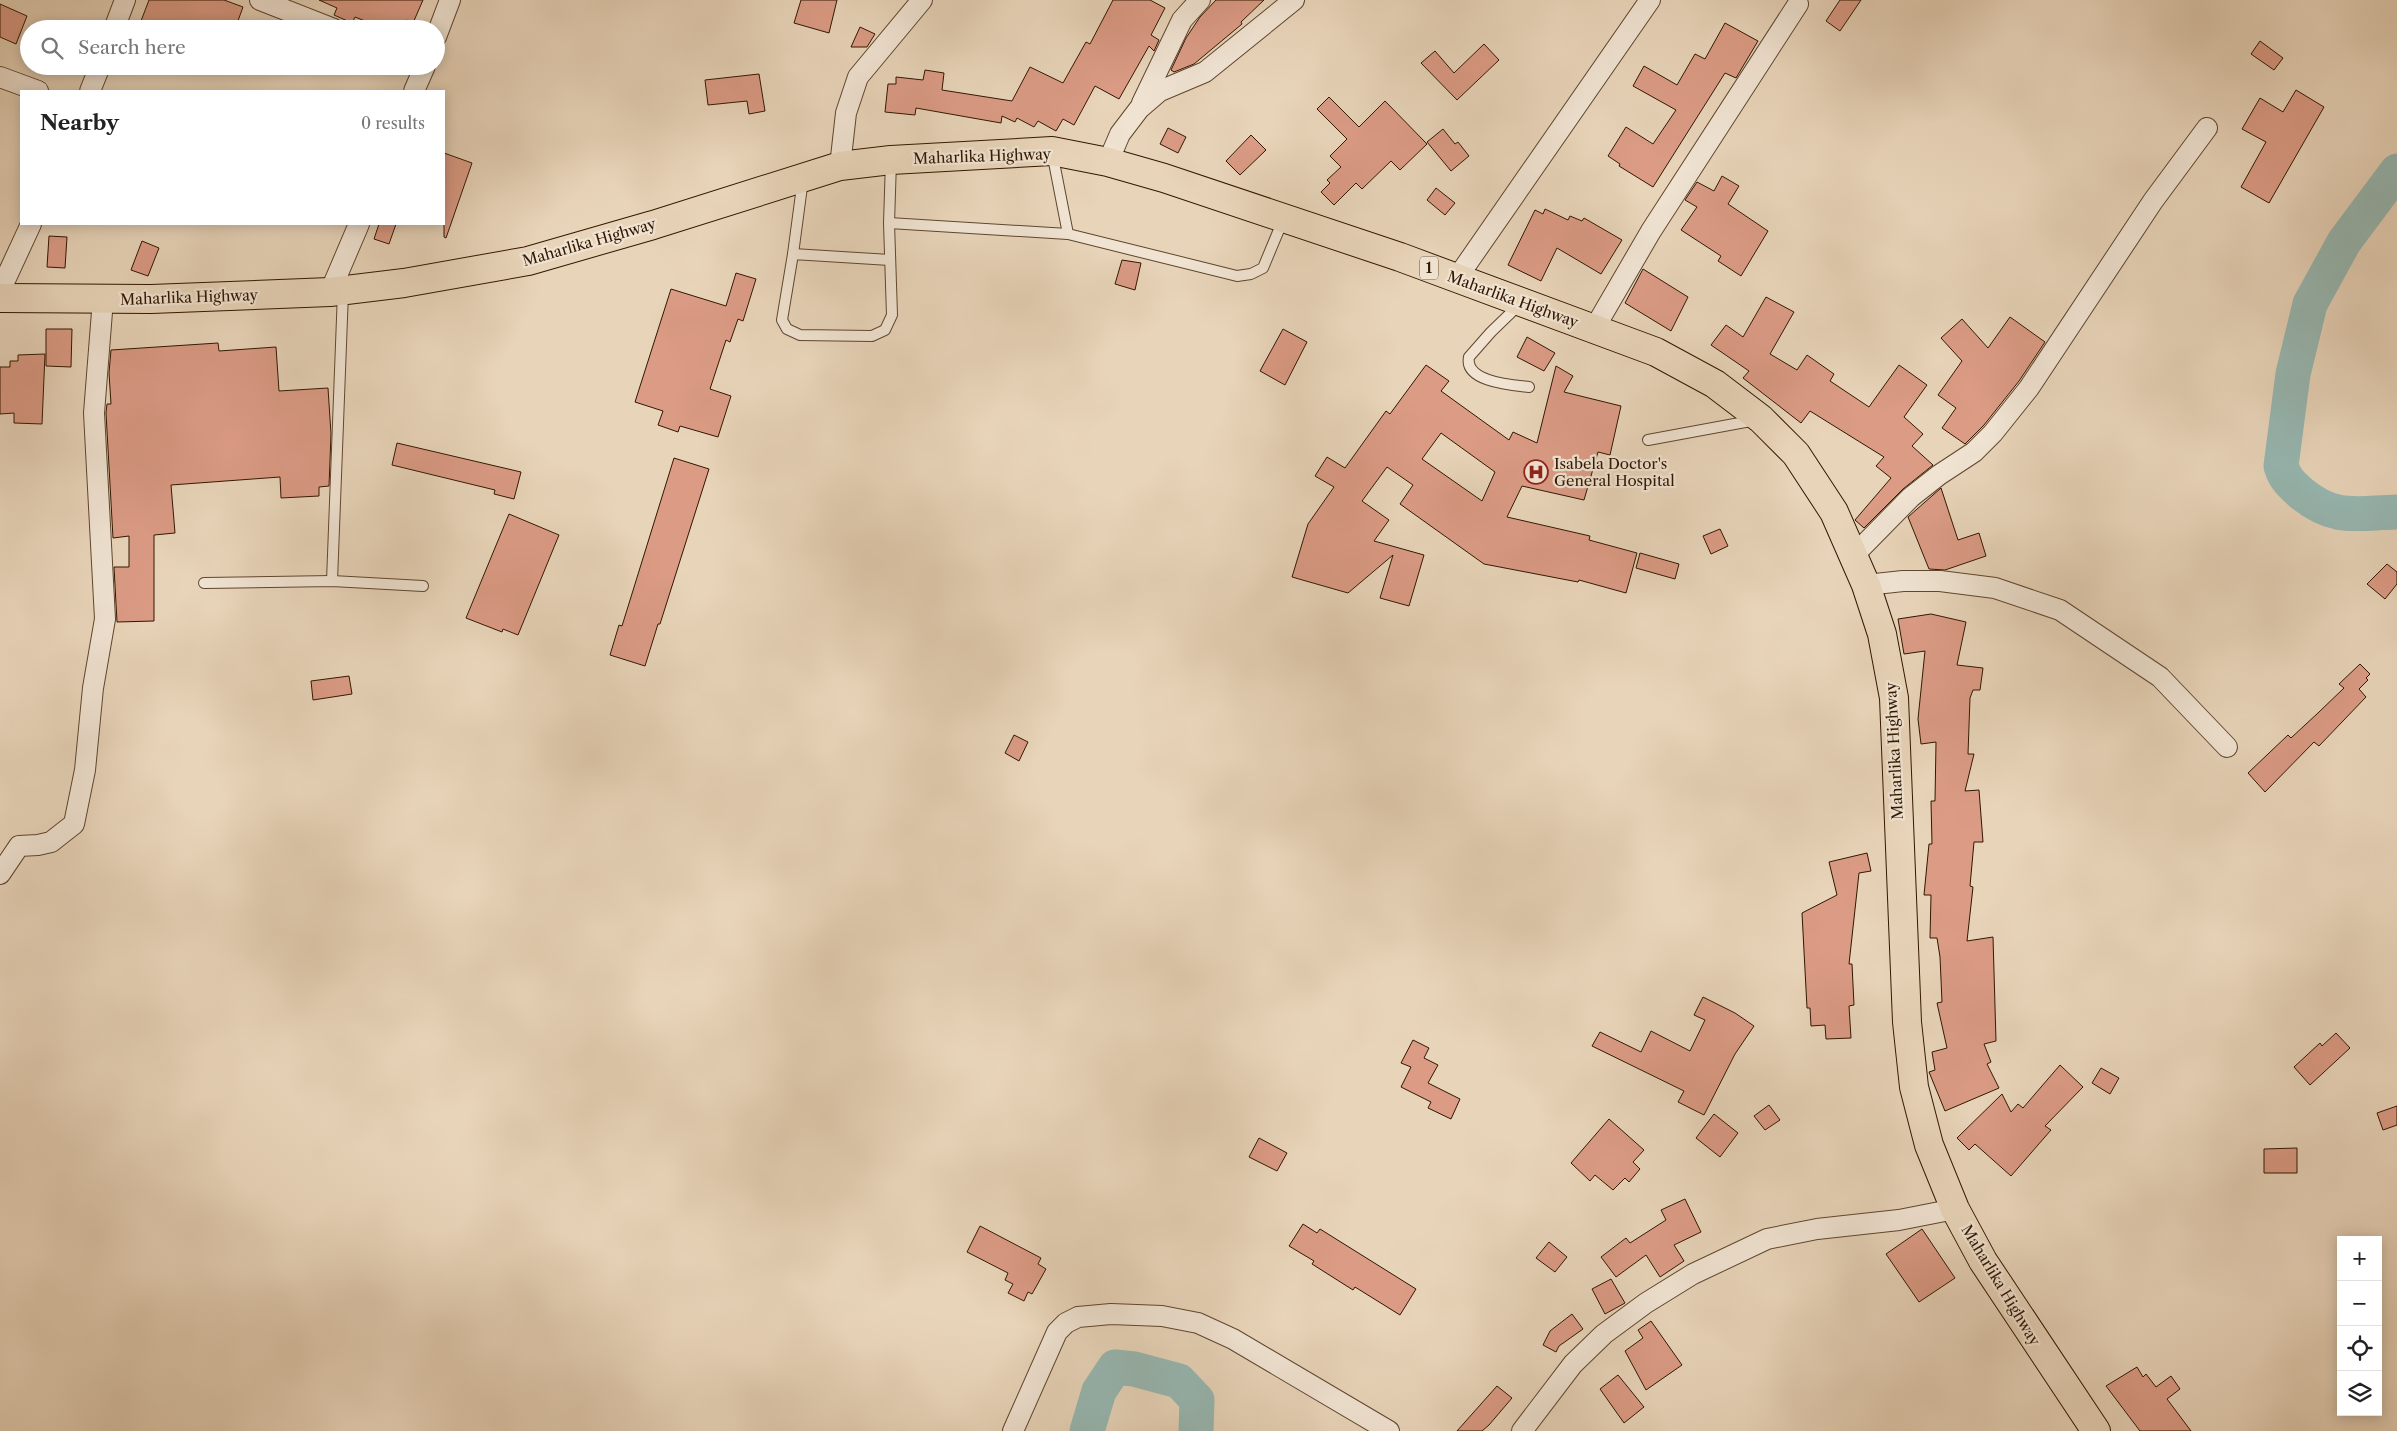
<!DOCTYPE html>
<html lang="en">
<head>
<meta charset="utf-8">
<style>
  :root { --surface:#fff; --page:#f6f6f6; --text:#222; --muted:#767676; --line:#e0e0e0 }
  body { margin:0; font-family:"Libre Caslon Text",serif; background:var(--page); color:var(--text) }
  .controls { position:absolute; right:15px; bottom:15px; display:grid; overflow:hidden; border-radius:0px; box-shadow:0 2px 12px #0003 }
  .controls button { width:45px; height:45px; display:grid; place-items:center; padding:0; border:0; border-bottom:1px solid var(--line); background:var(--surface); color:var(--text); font:25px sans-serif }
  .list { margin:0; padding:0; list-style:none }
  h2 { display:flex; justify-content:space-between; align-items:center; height:65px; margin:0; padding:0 20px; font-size:21px }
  h2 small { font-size:16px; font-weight:400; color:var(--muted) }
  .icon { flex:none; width:28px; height:28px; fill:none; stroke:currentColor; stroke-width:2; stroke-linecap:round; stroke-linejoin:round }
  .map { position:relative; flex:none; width:2397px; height:1431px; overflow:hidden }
  .search { position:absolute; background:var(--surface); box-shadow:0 2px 12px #0003; left:20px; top:20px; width:425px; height:55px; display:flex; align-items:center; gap:12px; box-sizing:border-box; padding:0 18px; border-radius:28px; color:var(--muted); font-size:19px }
  .panel { position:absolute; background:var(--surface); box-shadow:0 2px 12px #0003; left:20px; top:90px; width:425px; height:135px; border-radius:0px }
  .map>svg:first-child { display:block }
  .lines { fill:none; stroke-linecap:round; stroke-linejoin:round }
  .river { stroke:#97b8b2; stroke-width:35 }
  .building { fill:#db9b85; stroke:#311700; fill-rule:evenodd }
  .lane-casing { stroke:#5f462e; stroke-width:12 }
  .street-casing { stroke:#5f462e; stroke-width:22 }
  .highway-casing { stroke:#311700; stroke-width:30 }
  .lane { stroke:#f0e3d2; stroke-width:10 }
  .street { stroke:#f0e3d2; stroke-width:20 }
  .highway { stroke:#e8d4b9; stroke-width:28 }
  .labels { text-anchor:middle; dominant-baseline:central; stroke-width:4.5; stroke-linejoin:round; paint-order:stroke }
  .shield { fill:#f0e3d2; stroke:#6a543f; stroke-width:1 }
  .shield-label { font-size:14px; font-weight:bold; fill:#311700 }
  .street-label { font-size:15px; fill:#311700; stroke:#f0e3d2 }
  .poi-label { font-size:15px; fill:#311700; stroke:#f0e3d2; text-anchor:start }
</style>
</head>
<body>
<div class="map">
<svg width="2397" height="1431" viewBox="0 0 2397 1431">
  <rect width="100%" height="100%" fill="#e8d4b9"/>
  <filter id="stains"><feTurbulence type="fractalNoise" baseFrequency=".004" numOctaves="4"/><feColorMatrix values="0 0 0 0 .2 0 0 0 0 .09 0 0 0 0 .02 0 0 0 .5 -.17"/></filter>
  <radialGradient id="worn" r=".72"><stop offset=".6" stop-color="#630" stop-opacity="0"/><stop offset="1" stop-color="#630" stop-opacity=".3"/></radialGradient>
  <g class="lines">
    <g class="river">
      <path d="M2397 171 2344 242 2310 304 2293 374 2281 466C2285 479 2291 484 2301 493 2335 521 2356 513 2397 512"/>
      <path d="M1087 1431 1099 1391 1115 1367 1134 1369 1179 1381 1197 1400 1196 1431"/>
    </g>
  </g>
  <g class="building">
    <path d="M149 0H224L243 7 235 29H162L141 21Z"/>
    <path d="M319 0H423L413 23 406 20 402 29H385L355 17 352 23 334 15 337 8Z"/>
    <path d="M801 0H837L829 33 794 23Z"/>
    <path d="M1113 0H1150L1165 8 1151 35 1159 40 1154 51 1149 46 1119 99 1095 86 1074 125 1063 119 1056 131 1038 121 1034 127 1017 118 1015 122 1002 116 1001 123 916 108 915 115 885 112 888 84H896V77L923 80 925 70 944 73 942 90 1012 101 1030 67 1063 83 1086 42 1090 44Z"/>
    <path d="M1216 0H1264L1241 22 1242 24 1194 64 1174 72 1171 70 1186 38 1200 17Z"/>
    <path d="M1840 0H1861L1840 31 1826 21Z"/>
    <path d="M0 4 27 16 16 44 0 37Z"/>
    <path d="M1725 23 1758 41 1736 78 1725 73 1653 187 1619 166 1620 164 1608 156 1626 127 1653 144 1676 110 1633 86 1644 66 1677 85 1695 54 1705 59Z"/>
    <path d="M860 27 875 34 867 47H851Z"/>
    <path d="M2260 41 2283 58 2274 70 2251 54Z"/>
    <path d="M1484 44 1499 60 1457 100 1421 63 1435 51 1454 73Z"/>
    <path d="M759 74 765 111 749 114 747 101 708 105 705 80Z"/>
    <path d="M2296 90 2324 107 2269 203 2241 187 2266 142 2242 129 2260 98 2283 112Z"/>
    <path d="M1329 97 1359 127 1385 101 1427 144 1400 170 1391 161 1362 189 1356 183 1334 205 1321 192 1330 183 1327 180 1341 167 1330 156 1347 139 1317 109Z"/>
    <path d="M1168 128 1186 137 1178 153 1160 144Z"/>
    <path d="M1443 129 1455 144 1458 142 1469 156 1451 171 1427 142Z"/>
    <path d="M1251 135 1266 150 1240 175 1226 161Z"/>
    <path d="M444 153 472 163 446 238 444 237Z"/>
    <path d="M1722 176 1739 186 1728 204 1768 231 1741 276 1718 261 1721 256 1681 230 1697 207 1685 200 1697 182 1714 191Z"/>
    <path d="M1436 188 1455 203 1445 215 1427 200Z"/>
    <path d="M1545 209 1568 220 1570 216 1582 221 1584 218 1622 240 1601 274 1557 248 1541 281 1508 265 1535 210 1543 214Z"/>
    <path d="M379 224H396L389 244 374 239Z"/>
    <path d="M49 236 67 237 65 268 47 267Z"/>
    <path d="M142 241 159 248 148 276 131 270Z"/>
    <path d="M1122 260 1141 263 1135 290 1115 284Z"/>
    <path d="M1643 269 1688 297 1671 331 1625 303Z"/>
    <path d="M736 273 756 279 743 321 738 319 730 342 726 340 710 389 731 396 718 437 680 426 678 432 658 425 663 411 635 402 671 289 726 306Z"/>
    <path d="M1766 297 1794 312 1770 354 1797 370 1807 355 1834 374 1830 381 1869 407 1899 365 1927 385 1904 417 1923 434 1912 446 1933 465 1903 489 1864 528 1855 520 1891 478 1876 466 1884 457 1810 411 1801 423 1743 378 1749 371 1711 345 1726 325 1743 337Z"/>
    <path d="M2010 317 2045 342 2019 381 1984 425 1965 444 1942 428 1956 408 1938 395 1962 361 1941 338 1962 319 1988 348Z"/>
    <path d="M46 329H72L71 367 46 366Z"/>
    <path d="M1283 329 1307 342 1285 385 1260 371Z"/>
    <path d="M1527 337 1555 353 1544 371 1517 357Z"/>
    <path d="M218 343 219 351 276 347 279 391 328 388 331 434 329 486 319 487V496L281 498 280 477 171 485 175 533 154 535V621L117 622 114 567H129V536L113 538 106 413 107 404H111L109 373 111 350Z"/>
    <path d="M45 354 42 424 14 423V413L0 414V367H10V361H18V355Z"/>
    <path d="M1426 365 1449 381 1441 391 1509 440 1513 432 1537 443 1556 366 1573 376 1564 392 1621 406 1610 455 1598 452 1584 500 1522 486 1507 517 1590 536 1589 540 1637 553 1626 593 1579 580 1578 582 1484 564 1400 504 1413 485 1387 467 1362 501 1389 520 1374 541 1424 555 1409 606 1380 598 1393 555 1348 593 1292 577 1308 524 1334 487 1315 476 1327 457 1345 468 1386 411 1390 414ZM1441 433 1495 472 1482 501 1422 459Z"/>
    <path d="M397 443 521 472 514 499 494 494 495 490 392 465Z"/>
    <path d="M674 458 709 469 660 624H658L645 666 610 655 619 625 622 626Z"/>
    <path d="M1941 488 1958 540 1979 533 1986 556 1945 570 1929 569 1908 517Z"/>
    <path d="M509 514 559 535 518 635 503 629 502 632 466 618Z"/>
    <path d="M1720 529 1728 546 1711 554 1703 536Z"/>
    <path d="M1640 553 1679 564 1675 579 1636 568Z"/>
    <path d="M2387 564 2397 572V584L2385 599 2367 584Z"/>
    <path d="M1931 614 1966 622 1957 665 1983 668 1980 690H1973L1970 698 1968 754H1974L1965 791 1979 790 1983 842H1974L1970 886 1973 887 1967 941 1993 937 1996 1041 1984 1044 1991 1062 1987 1064 1999 1088 1945 1111 1929 1072 1935 1070 1932 1052 1947 1048 1937 1003 1942 1002 1940 957 1937 938H1930L1931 895H1924L1929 844H1932L1931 801H1935L1936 742 1921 744 1918 719 1925 651 1904 654 1898 619Z"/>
    <path d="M2360 664 2370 674 2366 678 2368 680 2359 689 2366 697 2319 746 2314 742 2265 792 2248 773 2288 735 2291 738 2319 712 2344 688 2339 684Z"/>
    <path d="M349 676 352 694 313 700 311 681Z"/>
    <path d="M1014 735 1028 742 1019 761 1005 753Z"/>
    <path d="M1867 853 1871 871 1859 873 1849 964H1852L1854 1005 1849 1006 1851 1038 1826 1039 1825 1025 1811 1026 1810 1008H1807L1802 913 1837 895 1829 862Z"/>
    <path d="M1703 997 1735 1013 1754 1026 1735 1054 1704 1115 1678 1102 1684 1091 1592 1046 1600 1032 1641 1052 1651 1031 1690 1051 1705 1020 1694 1015Z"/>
    <path d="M2336 1033 2350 1048 2310 1085 2294 1067 2320 1043 2322 1046Z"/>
    <path d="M1413 1040 1429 1048 1424 1058 1438 1065 1428 1083 1460 1099 1451 1119 1428 1108 1431 1102 1401 1087 1411 1067 1401 1063Z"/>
    <path d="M2060 1065 2083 1087 2045 1126 2051 1130 2011 1176 1975 1144 1969 1150 1957 1138 2002 1094 2011 1112 2018 1104 2023 1108Z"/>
    <path d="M2101 1068 2119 1078 2110 1094 2092 1083Z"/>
    <path d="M1769 1105 1780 1120 1765 1130 1754 1116Z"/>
    <path d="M2397 1106V1125L2383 1130 2377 1113Z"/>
    <path d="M1714 1114 1738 1133 1720 1157 1696 1138Z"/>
    <path d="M1609 1119 1644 1150 1633 1162 1640 1169 1629 1182 1625 1178 1613 1190 1595 1175 1590 1181 1571 1163Z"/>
    <path d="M1259 1138 1287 1153 1277 1171 1249 1157Z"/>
    <path d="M2297 1148V1173H2264V1149Z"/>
    <path d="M1685 1199 1701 1232 1674 1245 1684 1261 1660 1277 1646 1255 1616 1277 1601 1257 1626 1238 1630 1243 1666 1220 1661 1210Z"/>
    <path d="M1303 1224 1317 1233 1320 1229 1416 1289 1400 1315 1355 1287 1353 1290 1312 1264 1314 1261 1289 1246Z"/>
    <path d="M980 1226 1041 1258 1038 1264 1046 1269 1032 1294 1028 1292 1024 1301 1008 1293 1013 1284 1005 1280 1008 1273 967 1252Z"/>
    <path d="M1922 1229 1955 1278 1919 1302 1886 1254Z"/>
    <path d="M1549 1242 1567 1257 1555 1272 1536 1258Z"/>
    <path d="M1611 1279 1625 1303 1605 1314 1592 1289Z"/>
    <path d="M1572 1314 1583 1329 1559 1346 1556 1352 1543 1345 1550 1331Z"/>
    <path d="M1651 1321 1682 1365 1646 1390 1625 1351 1643 1338 1638 1330Z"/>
    <path d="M2137 1367 2143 1377 2146 1374 2156 1387 2171 1376 2180 1389 2167 1399 2191 1431H2140L2106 1386Z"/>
    <path d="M1618 1375 1644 1407 1624 1423 1600 1389Z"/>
    <path d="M1497 1386 1512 1398 1489 1425 1482 1431H1457Z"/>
  </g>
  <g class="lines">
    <g class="lane-casing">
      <g id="lane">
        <path d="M1052 152 1068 234"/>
        <path d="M889 223 1068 234 1237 276 1251 274 1263 268 1283 220"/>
        <path d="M793 254 803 179"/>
        <path d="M890 260 793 254 782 320 787 329 800 335 872 336 885 330 892 315 889 223 891 161"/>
        <path d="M1520 304 1491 332 1469 357C1464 382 1512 385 1529 387"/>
        <path d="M1648 440 1756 420"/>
        <path d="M332 581 343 292"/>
        <path d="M204 583 332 581 423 586"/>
      </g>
    </g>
    <g class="street-casing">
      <g id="street">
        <path d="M260 0 334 29"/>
        <path d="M114 29 125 0"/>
        <path d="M436 37 450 0"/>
        <path d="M0 77 38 91"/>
        <path d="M90 91 100 66"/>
        <path d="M414 91 425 66"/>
        <path d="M1142 103 1182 20 1200 0"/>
        <path d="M1108 162 1120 134 1139 109 1160 91 1205 72 1294 0"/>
        <path d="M840 166 846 113 858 77 922 0"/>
        <path d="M1457 278 1650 0"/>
        <path d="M0 291 31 224"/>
        <path d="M330 292 359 224"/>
        <path d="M1594 329 1651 231 1798 4"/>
        <path d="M1853 556 1911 497 1939 475 1974 452 1993 433 2029 388 2153 201 2207 128"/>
        <path d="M1866 585 1903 581H1940L1995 588 2060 610 2160 677 2227 747"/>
        <path d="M0 874 19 846 38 845 51 842 74 824 85 770 93 688 105 619 94 413 103 299"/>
        <path d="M1013 1431 1057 1332 1066 1323 1078 1317 1111 1314 1162 1316 1198 1323 1233 1339 1389 1431"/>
        <path d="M1522 1431 1573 1364 1604 1334 1646 1303 1693 1274 1767 1239 1817 1229 1899 1220 1955 1209"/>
      </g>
    </g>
    <g class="highway-casing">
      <path id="highway" d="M0 298 151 299 330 292 404 283 528 261 653 225 840 166 891 160 1052 151 1108 162 1164 178 1400 257 1656 352 1715 384 1761 419 1796 454 1834 512 1866 585 1882 634 1894 698 1907 1022 1914 1087 1929 1145 1955 1209 1983 1261 2096 1431"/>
    </g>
    <use href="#lane" class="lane"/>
    <use href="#street" class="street"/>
    <use href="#highway" class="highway"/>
  </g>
  <defs>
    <g id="hospital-ring" transform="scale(1.25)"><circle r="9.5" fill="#f0e3d2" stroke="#8f2418" stroke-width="1.5"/><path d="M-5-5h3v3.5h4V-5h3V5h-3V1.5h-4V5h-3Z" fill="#8f2418"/></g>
  </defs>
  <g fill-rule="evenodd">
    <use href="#hospital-ring" x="1536" y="472"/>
  </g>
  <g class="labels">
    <rect class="shield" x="1420" y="256.5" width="18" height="23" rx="4"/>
    <g class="shield-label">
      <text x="1429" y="268">1</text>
    </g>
    <g class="street-label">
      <text transform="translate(982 156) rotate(-2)">Maharlika Highway</text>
      <text transform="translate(589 242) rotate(-16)">Maharlika Highway</text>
      <text transform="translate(189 297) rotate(-2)">Maharlika Highway</text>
      <text transform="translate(1513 299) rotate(20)">Maharlika Highway</text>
      <text transform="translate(1894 751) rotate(-93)">Maharlika Highway</text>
      <text transform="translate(2001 1285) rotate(59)">Maharlika Highway</text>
    </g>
    <g class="poi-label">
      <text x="1554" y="463">Isabela Doctor's<tspan x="1554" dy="17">General Hospital</tspan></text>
    </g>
  </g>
  <rect width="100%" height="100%" filter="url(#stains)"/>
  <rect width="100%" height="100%" fill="url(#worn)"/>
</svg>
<div class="controls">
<button>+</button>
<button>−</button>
<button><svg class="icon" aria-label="locate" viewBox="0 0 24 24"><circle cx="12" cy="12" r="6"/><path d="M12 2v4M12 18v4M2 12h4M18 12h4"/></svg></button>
<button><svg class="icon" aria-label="layers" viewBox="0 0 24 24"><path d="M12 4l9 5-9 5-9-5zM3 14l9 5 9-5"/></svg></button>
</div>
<div class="search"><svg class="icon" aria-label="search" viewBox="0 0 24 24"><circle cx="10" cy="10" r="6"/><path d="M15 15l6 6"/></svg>Search here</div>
<section class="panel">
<h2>Nearby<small>0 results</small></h2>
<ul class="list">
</ul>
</section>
</div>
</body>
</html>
